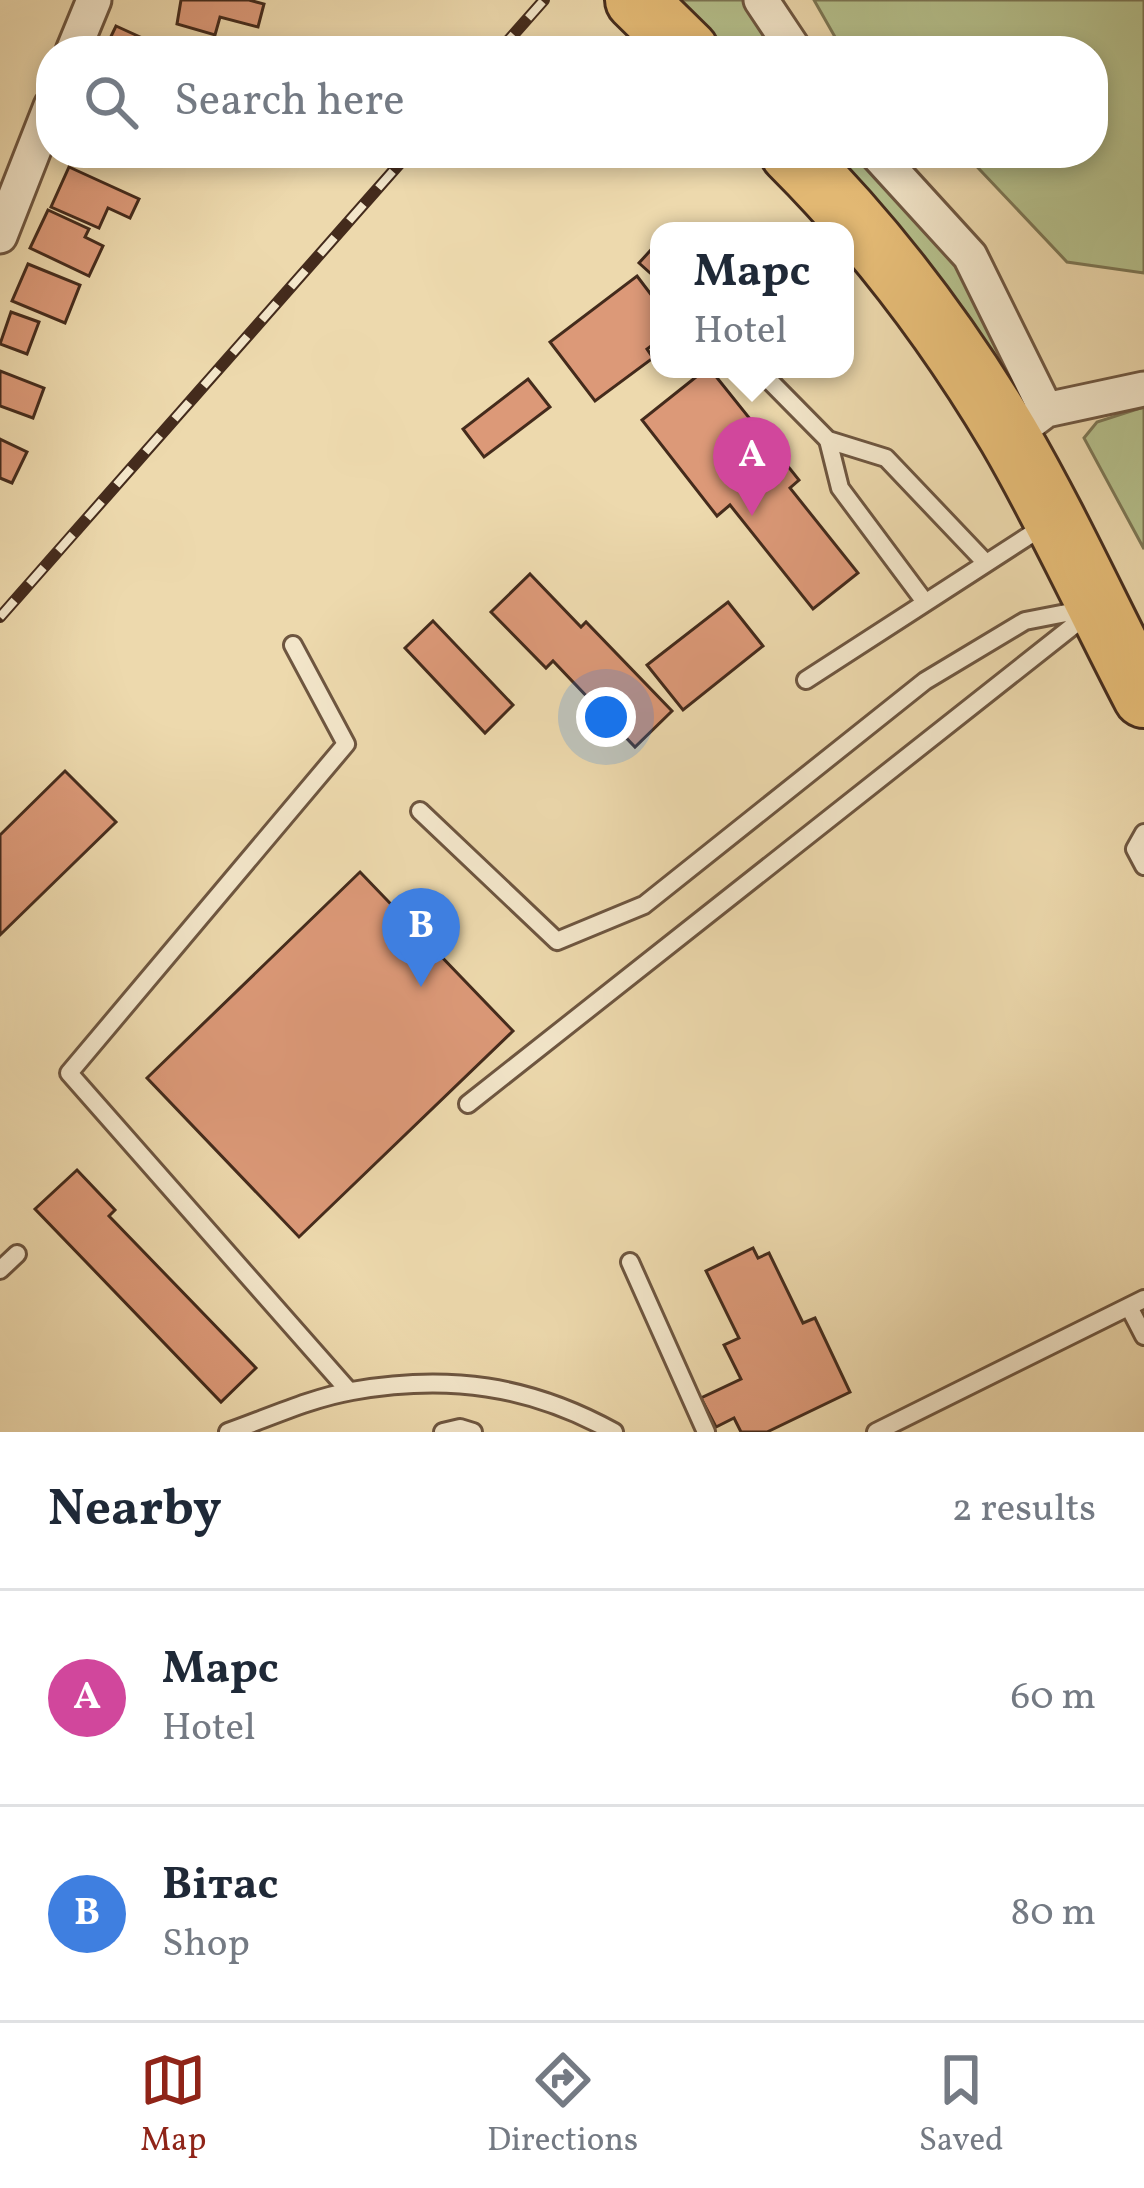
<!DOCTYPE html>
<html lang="en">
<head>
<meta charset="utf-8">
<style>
  :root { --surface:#fff; --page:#f6f6f7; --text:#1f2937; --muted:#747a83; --line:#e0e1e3; --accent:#8f2418 }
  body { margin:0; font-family:Vollkorn,serif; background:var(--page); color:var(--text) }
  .you { position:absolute; left:606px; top:717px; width:42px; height:42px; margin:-30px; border:9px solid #fff; border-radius:50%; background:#1a73e8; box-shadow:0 0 0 18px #1a73e833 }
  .badge { display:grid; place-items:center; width:78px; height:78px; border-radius:50%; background:var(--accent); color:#fff; font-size:39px; font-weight:700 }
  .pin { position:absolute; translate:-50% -99px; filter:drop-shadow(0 3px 6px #0008) }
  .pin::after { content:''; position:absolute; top:63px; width:42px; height:36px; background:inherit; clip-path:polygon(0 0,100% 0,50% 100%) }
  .popup { position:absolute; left:650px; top:222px; width:204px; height:156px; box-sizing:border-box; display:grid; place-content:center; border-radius:24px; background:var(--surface); filter:drop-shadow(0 3px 9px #0005); font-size:39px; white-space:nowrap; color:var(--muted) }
  .popup b { font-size:45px; color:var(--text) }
  .popup::after { content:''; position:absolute; left:50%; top:100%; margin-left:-24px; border:24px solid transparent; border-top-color:var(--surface) }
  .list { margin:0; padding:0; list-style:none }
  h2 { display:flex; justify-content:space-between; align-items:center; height:156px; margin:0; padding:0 48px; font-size:51px }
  h2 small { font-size:39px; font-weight:400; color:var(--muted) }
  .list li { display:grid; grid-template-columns:78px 1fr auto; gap:36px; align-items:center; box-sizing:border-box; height:216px; padding:0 48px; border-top:3px solid var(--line) }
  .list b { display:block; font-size:45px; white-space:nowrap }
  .list p { margin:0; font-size:39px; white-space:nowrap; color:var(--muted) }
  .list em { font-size:39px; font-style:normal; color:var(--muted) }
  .icon { flex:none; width:66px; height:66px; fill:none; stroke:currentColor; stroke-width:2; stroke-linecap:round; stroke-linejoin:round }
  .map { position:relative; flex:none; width:1144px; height:1432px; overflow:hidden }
  .search { position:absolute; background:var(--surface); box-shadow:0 6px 18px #0003; left:36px; right:36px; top:36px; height:132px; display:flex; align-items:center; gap:30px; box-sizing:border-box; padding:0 42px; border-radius:48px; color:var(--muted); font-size:45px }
  .sheet { height:588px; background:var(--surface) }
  nav { display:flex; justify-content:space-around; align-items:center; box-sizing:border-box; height:168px; border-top:3px solid var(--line); background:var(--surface); font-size:33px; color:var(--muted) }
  nav a { display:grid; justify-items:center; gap:6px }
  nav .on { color:var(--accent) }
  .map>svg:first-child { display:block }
  .green { fill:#b5c08c; stroke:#7c7654; stroke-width:3 }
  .building { fill:#dc9978; stroke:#442b1c; stroke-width:3 }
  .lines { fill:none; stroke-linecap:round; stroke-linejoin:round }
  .lane-casing { stroke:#6e5640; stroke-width:22 }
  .street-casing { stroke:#6e5640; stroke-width:39 }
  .highway-casing { stroke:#442b1c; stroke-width:66 }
  .lane { stroke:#f3e6ca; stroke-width:16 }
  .street { stroke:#f3e6ca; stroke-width:33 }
  .highway { stroke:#e6bc76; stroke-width:60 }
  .rail-casing { stroke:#442b1c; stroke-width:12 }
  .rail { stroke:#f3e6ca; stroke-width:8; stroke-dasharray:22; stroke-linecap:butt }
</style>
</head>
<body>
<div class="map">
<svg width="1144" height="1432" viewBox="0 0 1144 1432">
  <rect width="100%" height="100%" fill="#edd9ad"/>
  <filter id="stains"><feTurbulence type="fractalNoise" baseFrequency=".00167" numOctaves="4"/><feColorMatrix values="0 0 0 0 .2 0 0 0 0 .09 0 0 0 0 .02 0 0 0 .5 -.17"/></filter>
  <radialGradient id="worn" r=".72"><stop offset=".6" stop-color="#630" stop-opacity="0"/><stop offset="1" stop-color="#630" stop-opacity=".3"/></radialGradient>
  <g class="green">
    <path d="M663 0H748L778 51H718Z"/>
    <path d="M814 0H1144V273L1067 262 964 153H1093V51H843Z"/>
    <path d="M824 153H865L917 212 970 284 1021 394 1004 384Z"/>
    <path d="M1144 407V549L1084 438 1097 422Z"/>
  </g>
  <g class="building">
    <path d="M181 0H249L264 4 258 27 220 17 215 35 177 24Z"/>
    <path d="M116 26 151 42 147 51H104Z"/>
    <path d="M69 167 139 199 130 218 108 208 99 228 51 207Z"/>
    <path d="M48 210 89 229 85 237 103 246 89 276 30 248Z"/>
    <path d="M659 241V281L639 263Z"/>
    <path d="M28 264 80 285 65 323 12 301Z"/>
    <path d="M637 276 659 305V340L647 349 653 358 595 401 550 342Z"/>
    <path d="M11 312 39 322 27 354 0 344Z"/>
    <path d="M706 369H710L799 480 790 488 858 573 813 609 730 505 717 516 642 420Z"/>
    <path d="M0 371 44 388 33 418 0 406Z"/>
    <path d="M528 379 550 407 484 457 463 429Z"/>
    <path d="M0 439 27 452 12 483 0 478Z"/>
    <path d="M530 574 581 627 586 622 672 711 635 747 553 661 546 668 491 612Z"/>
    <path d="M728 602 763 646 683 710 647 665Z"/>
    <path d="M433 621 513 705 485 733 405 648Z"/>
    <path d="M65 771 116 822 0 935V835Z"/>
    <path d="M360 872 513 1031 299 1237 147 1078Z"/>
    <path d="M77 1170 115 1210 109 1216 256 1368 221 1402 35 1209Z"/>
    <path d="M753 1248 758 1258 769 1253 803 1323 815 1318 850 1392 767 1432H741L734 1418 716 1427 701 1398 741 1379 724 1345 739 1338 706 1271Z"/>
  </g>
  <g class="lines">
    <g class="lane-casing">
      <g id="lane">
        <path d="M758 369 828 440 886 458 985 562"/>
        <path d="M828 440 840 488 925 602"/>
        <path d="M293 645 346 744 69 1073 349 1391"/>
        <path d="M806 680 1047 524"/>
        <path d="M420 811 557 941 644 905 925 681 1025 621 1097 607 468 1104"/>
        <path d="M1144 833 1135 849 1144 866"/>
        <path d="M630 1262 706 1432"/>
        <path d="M0 1270 17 1254"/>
        <path d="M1129 1307 1144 1336"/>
        <path d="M228 1432C268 1418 311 1398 352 1391 448 1374 529 1385 614 1432"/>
        <path d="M443 1432 460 1428 473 1432"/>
        <path d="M876 1432 1144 1299"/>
      </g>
    </g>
    <g class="street-casing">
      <g id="street">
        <path d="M761 0 795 51"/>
        <path d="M73 51 94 0"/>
        <path d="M876 153 970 256 1046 410"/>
        <path d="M0 236 51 106"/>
        <path d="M1030 422 1046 410 1144 389"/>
      </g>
    </g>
    <g class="highway-casing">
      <g id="highway">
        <path d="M636 0 688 51"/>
        <path d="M791 153C875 237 948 333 1009 436 1058 520 1099 611 1144 697"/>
      </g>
    </g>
    <use href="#lane" class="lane"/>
    <use href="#street" class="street"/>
    <use href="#highway" class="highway"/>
    <g class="rail-casing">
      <g id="rail">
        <path d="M499 51 544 0"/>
        <path d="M0 617 409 153"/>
      </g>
    </g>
    <use href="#rail" class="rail"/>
  </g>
  <rect width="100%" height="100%" filter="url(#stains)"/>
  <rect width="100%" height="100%" fill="url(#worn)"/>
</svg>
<div class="you"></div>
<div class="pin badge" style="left:752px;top:516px;background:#d1479c">A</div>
<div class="popup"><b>Марс</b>Hotel</div>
<div class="pin badge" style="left:421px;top:987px;background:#3f7fe0">B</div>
<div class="search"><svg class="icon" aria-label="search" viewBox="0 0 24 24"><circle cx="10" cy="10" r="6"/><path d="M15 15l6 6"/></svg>Search here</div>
</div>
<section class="sheet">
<h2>Nearby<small>2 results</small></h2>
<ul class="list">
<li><span class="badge" style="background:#d1479c">A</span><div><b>Марс</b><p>Hotel</p></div><em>60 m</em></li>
<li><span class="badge" style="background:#3f7fe0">B</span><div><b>Вітас</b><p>Shop</p></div><em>80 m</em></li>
</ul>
</section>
<nav>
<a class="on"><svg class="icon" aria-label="map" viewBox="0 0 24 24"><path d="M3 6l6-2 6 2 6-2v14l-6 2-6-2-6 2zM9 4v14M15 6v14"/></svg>Map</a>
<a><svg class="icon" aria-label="directions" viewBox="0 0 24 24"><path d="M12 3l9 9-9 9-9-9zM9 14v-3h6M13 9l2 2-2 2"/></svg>Directions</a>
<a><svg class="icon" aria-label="saved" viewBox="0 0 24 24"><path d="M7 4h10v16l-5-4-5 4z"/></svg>Saved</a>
</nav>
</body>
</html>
